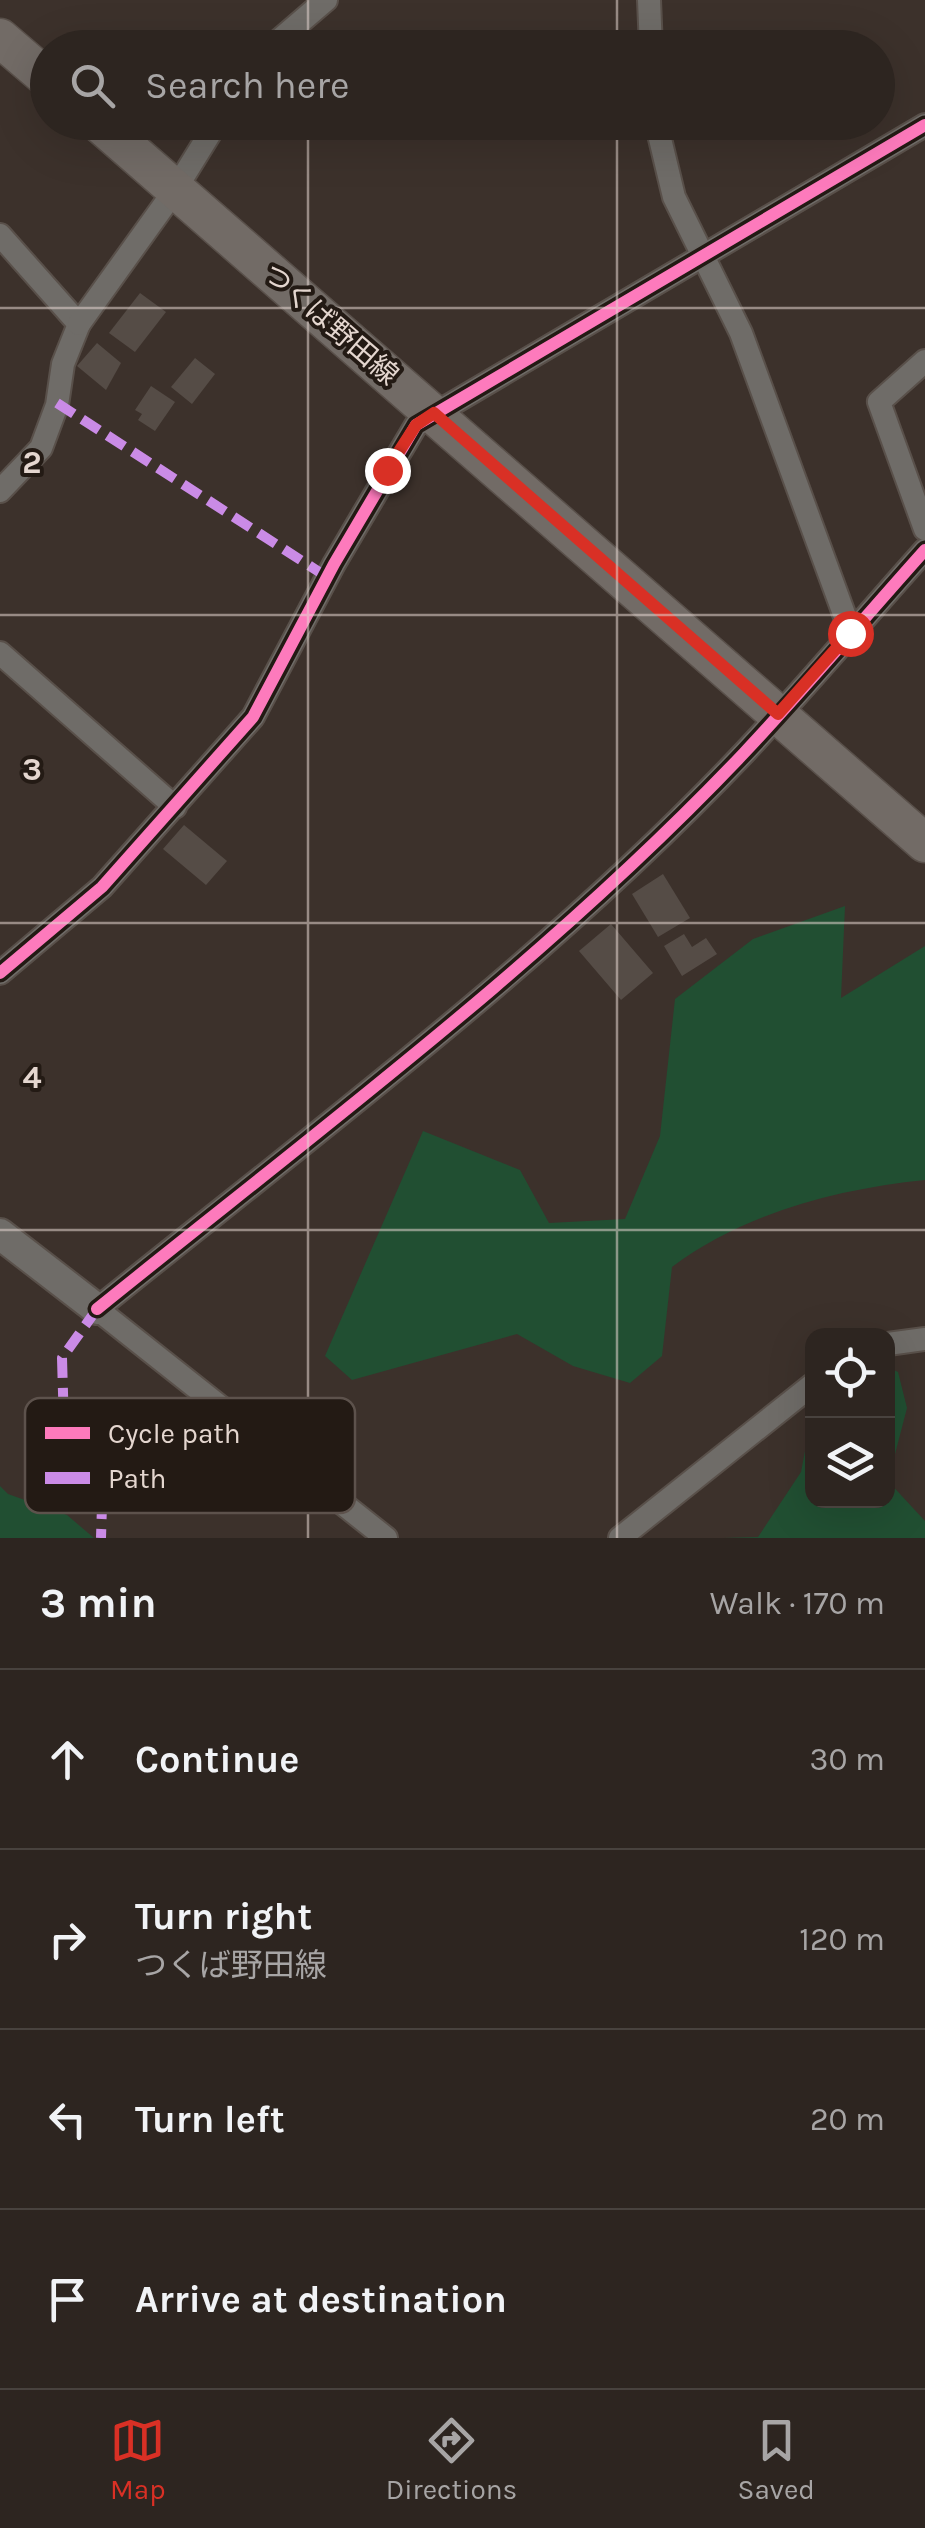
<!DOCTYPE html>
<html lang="en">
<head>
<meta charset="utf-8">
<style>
  :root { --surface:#2d2520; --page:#352d29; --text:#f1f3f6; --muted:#a7a5a5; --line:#48423e; --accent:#d93025 }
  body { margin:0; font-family:Karla,"Noto Sans JP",sans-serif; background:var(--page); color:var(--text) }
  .controls { position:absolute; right:30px; bottom:30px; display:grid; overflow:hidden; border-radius:20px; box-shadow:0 10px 40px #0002 }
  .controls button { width:90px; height:90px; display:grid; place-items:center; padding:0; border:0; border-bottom:2px solid var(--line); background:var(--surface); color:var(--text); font:50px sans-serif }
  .stop { position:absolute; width:30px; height:30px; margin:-22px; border:8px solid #d93025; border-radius:50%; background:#fff }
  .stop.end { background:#d93025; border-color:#fff; box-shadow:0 2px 10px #0008 }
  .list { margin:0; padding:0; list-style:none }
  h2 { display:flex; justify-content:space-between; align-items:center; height:130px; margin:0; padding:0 40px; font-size:42px }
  h2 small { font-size:32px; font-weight:400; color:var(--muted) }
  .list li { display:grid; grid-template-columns:65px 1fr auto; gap:30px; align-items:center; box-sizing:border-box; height:180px; padding:0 40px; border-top:2px solid var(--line) }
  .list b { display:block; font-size:38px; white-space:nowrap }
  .list p { margin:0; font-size:32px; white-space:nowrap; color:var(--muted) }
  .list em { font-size:32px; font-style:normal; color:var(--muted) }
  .icon { flex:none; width:55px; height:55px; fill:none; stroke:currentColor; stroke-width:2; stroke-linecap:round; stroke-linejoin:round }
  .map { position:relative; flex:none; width:925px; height:1538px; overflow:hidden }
  .search { position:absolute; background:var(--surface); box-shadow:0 10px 40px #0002; left:30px; right:30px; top:30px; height:110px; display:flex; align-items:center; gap:25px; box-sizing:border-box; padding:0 35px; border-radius:55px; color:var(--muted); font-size:38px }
  .sheet { height:850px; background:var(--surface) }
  nav { display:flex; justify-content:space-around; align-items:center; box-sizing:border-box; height:140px; border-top:2px solid var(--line); background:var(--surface); font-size:28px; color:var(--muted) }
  nav a { display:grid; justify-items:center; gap:5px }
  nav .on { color:var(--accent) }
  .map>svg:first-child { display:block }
  .green { fill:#214f32 }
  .building { fill:#554c46 }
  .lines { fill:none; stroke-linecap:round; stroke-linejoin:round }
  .minor-casing { stroke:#59504a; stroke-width:26 }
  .tertiary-casing { stroke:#59504a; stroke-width:34 }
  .primary-casing { stroke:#59504a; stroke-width:41 }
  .minor { stroke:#6f6c68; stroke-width:22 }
  .tertiary { stroke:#6f6c68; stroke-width:30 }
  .primary { stroke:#726b66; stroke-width:38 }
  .quiet { stroke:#ca8be6; stroke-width:10; stroke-dasharray:20 10; stroke-linecap:butt }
  .cycleway-casing { stroke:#231a14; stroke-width:19 }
  .cycleway { stroke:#fd7abc; stroke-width:12 }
  .route { stroke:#d93025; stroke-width:12 }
  .grid { fill:none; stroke:#e4d6cf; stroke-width:2.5; stroke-opacity:0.55 }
  .labels { text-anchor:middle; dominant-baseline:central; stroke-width:8; stroke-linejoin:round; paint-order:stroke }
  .street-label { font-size:28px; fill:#e4d6cf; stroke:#231a14 }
  .key { fill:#231a14; stroke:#5d524c; stroke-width:2.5 }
  .key-label { font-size:28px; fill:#e4d6cf }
  .grid-label { font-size:32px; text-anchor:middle; font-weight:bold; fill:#e4d6cf; stroke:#231a14; stroke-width:8; stroke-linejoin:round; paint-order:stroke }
</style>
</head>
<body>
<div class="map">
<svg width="925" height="1538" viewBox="0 0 925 1538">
  <rect width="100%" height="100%" fill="#3c312b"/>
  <g class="green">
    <path d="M845 906 841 998 925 946V1180C837 1189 744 1213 672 1267L662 1356 630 1383 573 1366 517 1334 352 1380 325 1356 423 1131 520 1170 549 1223 625 1219 660 1136 675 999 753 939Z"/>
    <path d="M888 1367 898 1372 907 1408 888 1481 925 1521V1538H723L758 1537 801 1472 812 1414V1500H888Z"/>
    <path d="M0 1486 8 1494 67 1515 94 1538H0Z"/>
  </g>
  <g class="building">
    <path d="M140 293 166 312 135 352 109 333Z"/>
    <path d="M97 343 121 363 106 390 77 366Z"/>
    <path d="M195 358 215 374 192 404 171 387Z"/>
    <path d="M151 386 175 402 155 431 138 420 142 414 135 410Z"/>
    <path d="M184 825 227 861 206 885 163 849Z"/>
    <path d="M663 874 690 918 658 937 632 894Z"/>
    <path d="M611 924 653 973 621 1000 579 951Z"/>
    <path d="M684 934 692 947 706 938 717 954 682 976 664 946Z"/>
  </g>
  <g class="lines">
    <g class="minor-casing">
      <g id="minor">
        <path d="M649 0 651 48"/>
        <path d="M270 48 326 0"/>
        <path d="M656 122 674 197 741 333 851 633"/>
        <path d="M0 235 79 324 63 364 57 405 41 448 0 491"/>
        <path d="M79 324 175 190 217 122"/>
        <path d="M925 361 879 402 925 529"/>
        <path d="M0 653 175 807"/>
        <path d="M0 973 102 887 253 717 334 564 416 425 925 125"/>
        <path d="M888 1344 925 1339"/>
        <path d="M386 1538 97 1309C317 1131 549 959 744 753 806 687 865 617 925 550"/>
        <path d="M620 1538 812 1385"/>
      </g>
    </g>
    <g class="tertiary-casing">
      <path id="tertiary" d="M0 1234 97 1309"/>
    </g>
    <g class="primary-casing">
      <g id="primary">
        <path d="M0 38 48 79"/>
        <path d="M98 122 925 843"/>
      </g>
    </g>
    <use href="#minor" class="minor"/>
    <use href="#tertiary" class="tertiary"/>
    <use href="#primary" class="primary"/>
    <g class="quiet">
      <path d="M57 403 327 577"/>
      <path d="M97 1309 62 1358 64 1427 102 1505 101 1538"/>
    </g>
    <g class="cycleway-casing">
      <g id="cycleway">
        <path d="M0 973 102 887 253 717 334 564 416 425 925 125"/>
        <path d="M97 1309C317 1131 549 959 744 753 806 687 865 617 925 550"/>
      </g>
    </g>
    <use href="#cycleway" class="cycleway"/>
  </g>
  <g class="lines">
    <path class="route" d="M387 470 416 425 434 413 778 714 850 633"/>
  </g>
  <path class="grid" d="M308 0V48M617 0V48M308 122V1538M617 122V1538M0 308H925M0 615H925M0 923H925M0 1230H925"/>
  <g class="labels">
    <g class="street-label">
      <text transform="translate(331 324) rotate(41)">つくば野田線</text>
    </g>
  </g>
  <rect x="25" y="1398" width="330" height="115" rx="15" class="key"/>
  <rect x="45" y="1427" width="45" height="12" fill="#fd7abc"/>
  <rect x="45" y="1472" width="45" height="12" fill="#ca8be6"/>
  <g class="key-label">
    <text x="108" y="1443">Cycle path</text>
    <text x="108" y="1488">Path</text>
  </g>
  <g class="grid-label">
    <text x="32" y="473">2</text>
    <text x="32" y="780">3</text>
    <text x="32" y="1088">4</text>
  </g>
</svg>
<div class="controls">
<button><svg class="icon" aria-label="locate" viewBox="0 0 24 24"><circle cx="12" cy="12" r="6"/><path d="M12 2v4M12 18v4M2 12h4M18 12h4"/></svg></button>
<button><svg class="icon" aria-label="layers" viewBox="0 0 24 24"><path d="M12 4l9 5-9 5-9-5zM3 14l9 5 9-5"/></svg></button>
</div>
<div class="stop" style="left:850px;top:633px"></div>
<div class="stop end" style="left:387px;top:470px"></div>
<div class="search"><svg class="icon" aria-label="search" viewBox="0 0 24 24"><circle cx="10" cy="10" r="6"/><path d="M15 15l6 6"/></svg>Search here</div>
</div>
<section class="sheet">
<h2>3 min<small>Walk · 170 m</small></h2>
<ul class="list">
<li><svg class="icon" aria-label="ahead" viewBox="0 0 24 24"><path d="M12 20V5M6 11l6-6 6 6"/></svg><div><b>Continue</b></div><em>30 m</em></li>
<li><svg class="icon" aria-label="right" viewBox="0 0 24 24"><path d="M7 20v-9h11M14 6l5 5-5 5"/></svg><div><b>Turn right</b><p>つくば野田線</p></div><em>120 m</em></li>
<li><svg class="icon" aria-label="left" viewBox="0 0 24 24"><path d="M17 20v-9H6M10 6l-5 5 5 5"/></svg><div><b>Turn left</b></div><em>20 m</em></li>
<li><svg class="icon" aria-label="arrive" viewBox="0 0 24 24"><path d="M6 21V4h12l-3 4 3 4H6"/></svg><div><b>Arrive at destination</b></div></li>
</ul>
</section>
<nav>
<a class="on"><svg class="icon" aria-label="map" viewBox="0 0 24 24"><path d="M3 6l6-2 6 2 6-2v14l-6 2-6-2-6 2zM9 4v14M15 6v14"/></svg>Map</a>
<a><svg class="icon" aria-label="directions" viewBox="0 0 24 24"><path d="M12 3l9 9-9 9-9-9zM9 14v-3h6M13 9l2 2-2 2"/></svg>Directions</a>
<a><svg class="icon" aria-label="saved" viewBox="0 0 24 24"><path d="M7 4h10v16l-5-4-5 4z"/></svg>Saved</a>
</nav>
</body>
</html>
